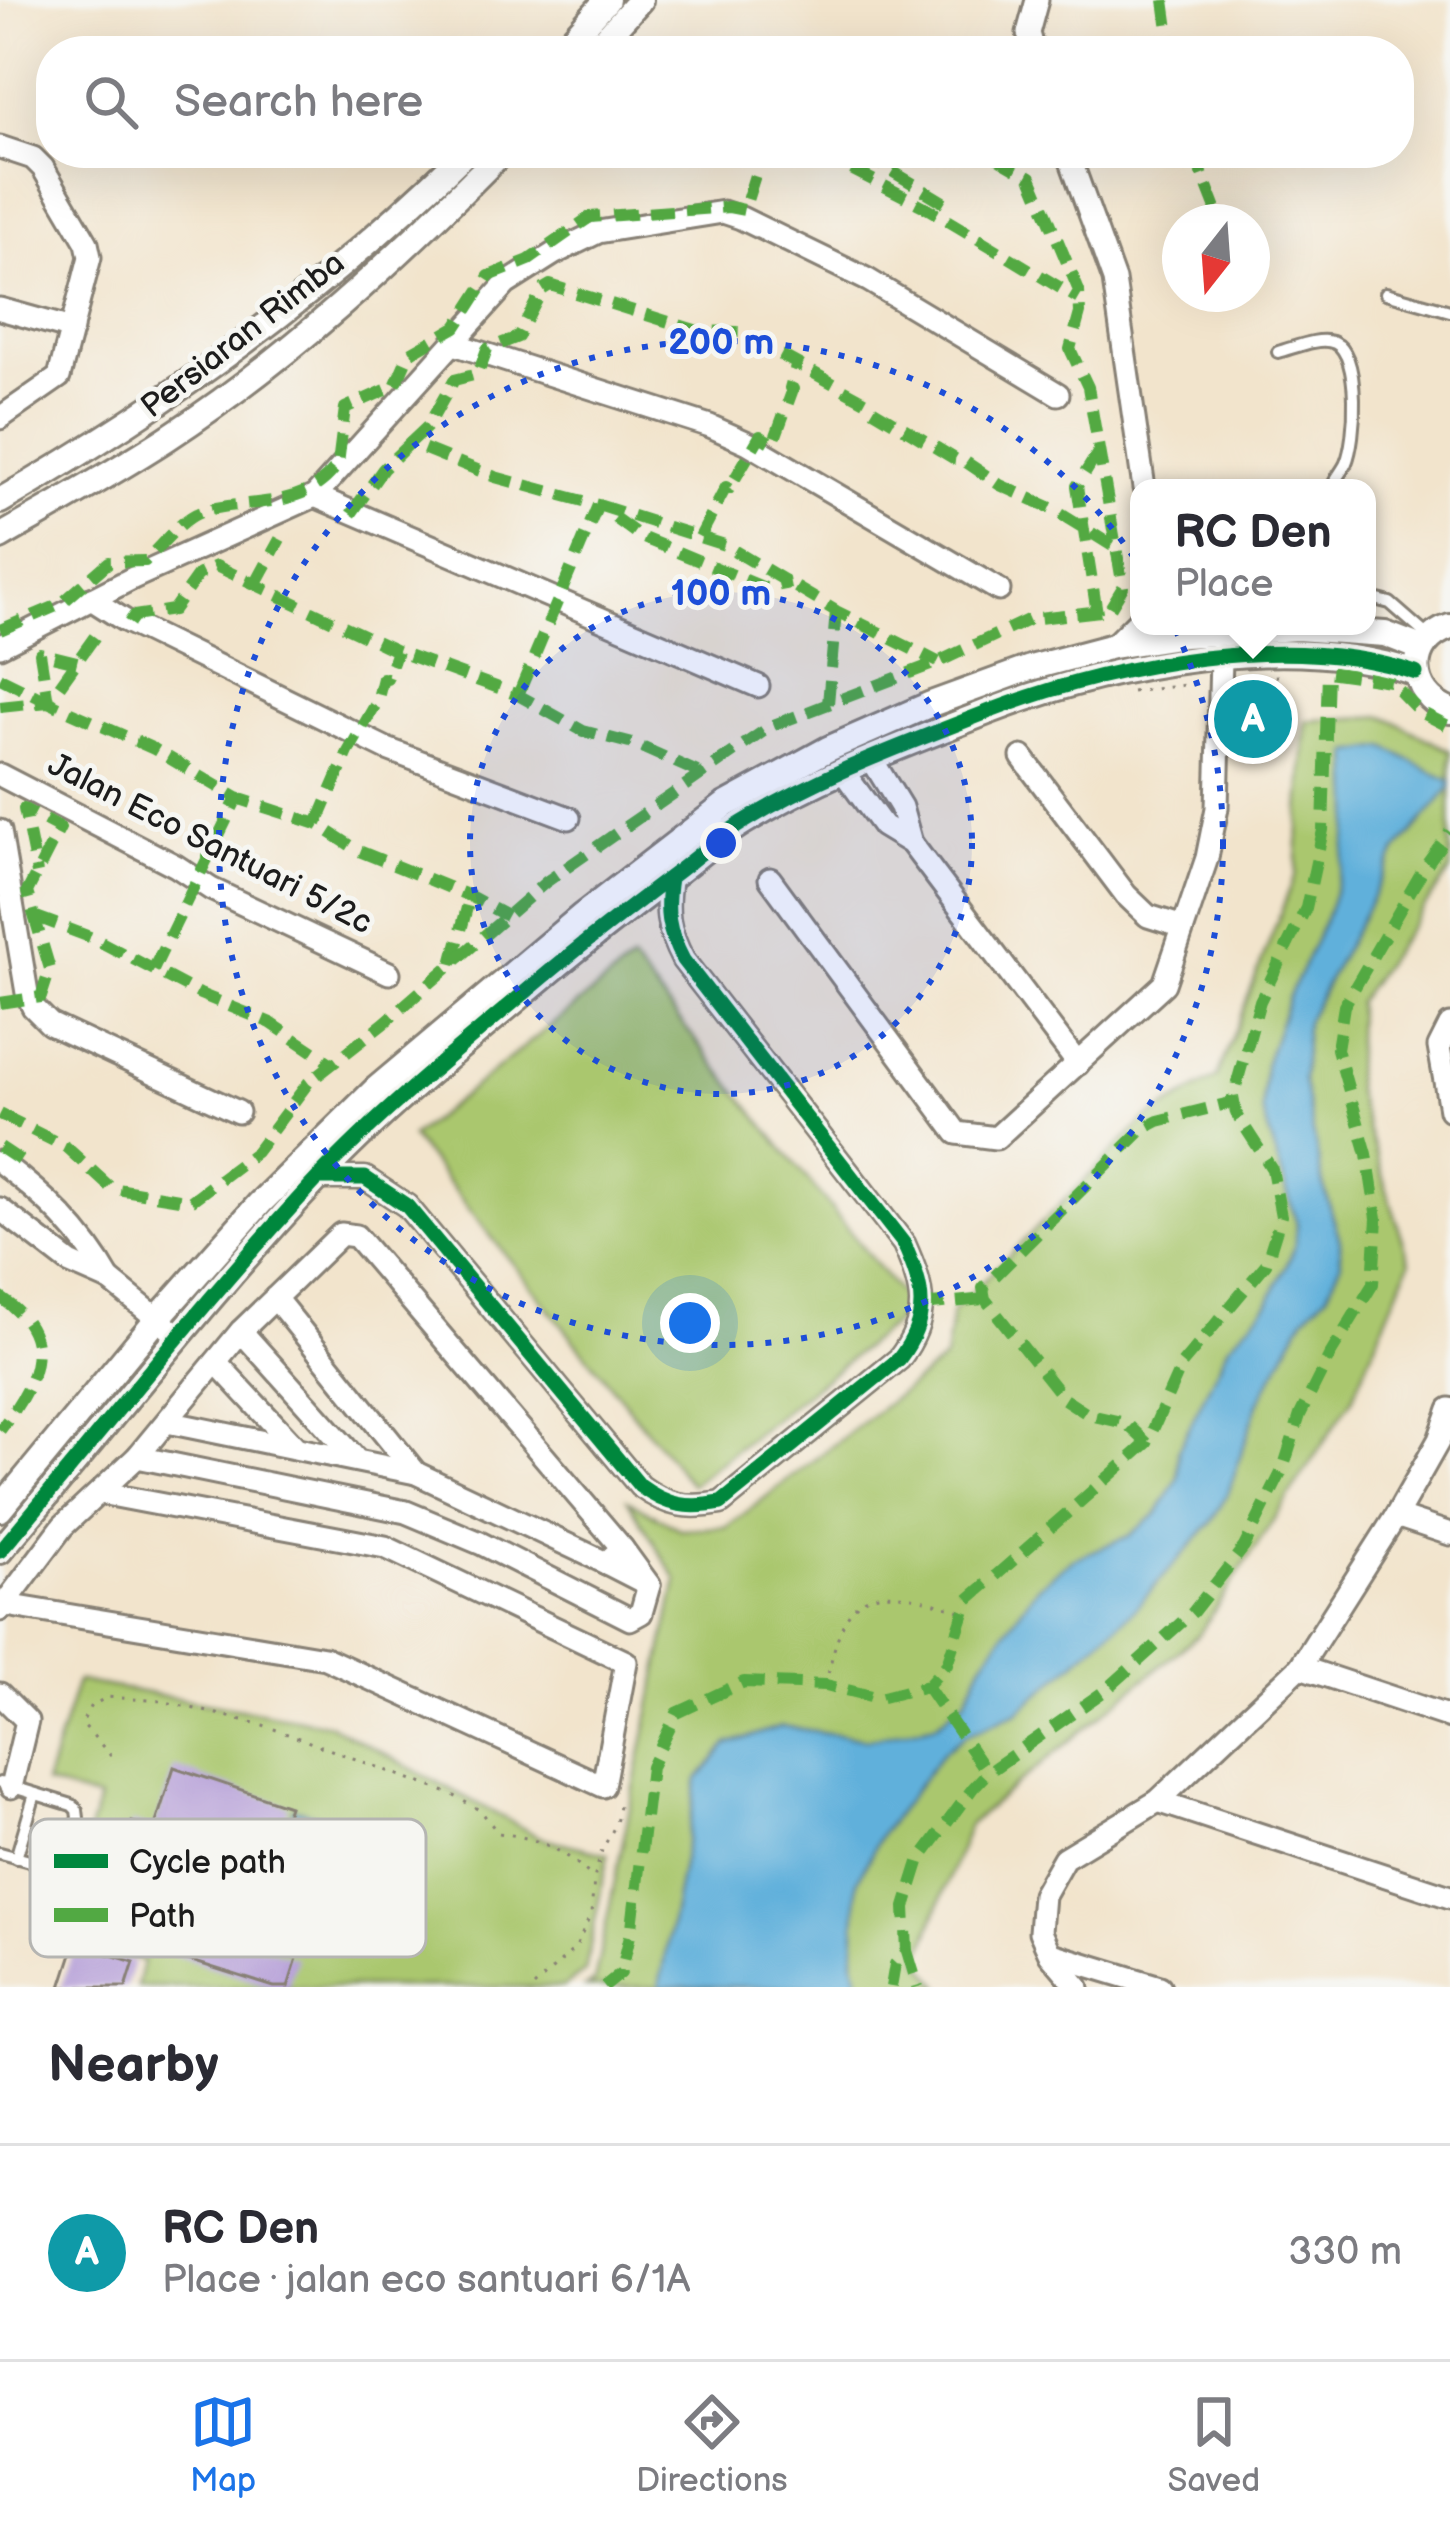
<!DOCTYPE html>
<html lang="en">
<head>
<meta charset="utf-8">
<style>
  :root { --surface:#fff; --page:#f7f7f7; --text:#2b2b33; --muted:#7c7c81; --line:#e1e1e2; --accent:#1a73e8 }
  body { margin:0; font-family:"Balsamiq Sans",sans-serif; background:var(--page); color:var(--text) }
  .compass { position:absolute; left:1162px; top:204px; width:108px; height:108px; border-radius:50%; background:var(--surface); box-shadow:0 12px 48px #0002; rotate:197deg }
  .you { position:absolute; left:690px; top:1323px; width:42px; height:42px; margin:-30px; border:9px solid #fff; border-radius:50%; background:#1a73e8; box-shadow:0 0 0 18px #1a73e833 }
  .badge { display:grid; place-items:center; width:78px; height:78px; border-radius:50%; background:var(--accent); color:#fff; font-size:39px; font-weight:700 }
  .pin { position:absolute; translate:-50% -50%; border:6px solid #fff; box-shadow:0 3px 12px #0006 }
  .popup { position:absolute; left:1130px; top:479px; width:246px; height:156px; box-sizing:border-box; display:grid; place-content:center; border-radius:24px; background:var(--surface); filter:drop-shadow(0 3px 9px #0005); font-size:39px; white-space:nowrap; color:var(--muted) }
  .popup b { font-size:45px; color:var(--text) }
  .popup::after { content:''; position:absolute; left:50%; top:100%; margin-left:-24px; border:24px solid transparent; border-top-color:var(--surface) }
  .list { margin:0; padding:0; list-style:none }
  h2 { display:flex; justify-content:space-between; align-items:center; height:156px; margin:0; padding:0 48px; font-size:51px }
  h2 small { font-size:39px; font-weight:400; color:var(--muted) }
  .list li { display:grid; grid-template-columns:78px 1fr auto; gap:36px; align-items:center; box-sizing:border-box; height:216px; padding:0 48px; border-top:3px solid var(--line) }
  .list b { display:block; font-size:45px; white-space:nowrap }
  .list p { margin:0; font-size:39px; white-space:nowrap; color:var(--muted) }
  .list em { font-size:39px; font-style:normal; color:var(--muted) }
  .icon { flex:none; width:66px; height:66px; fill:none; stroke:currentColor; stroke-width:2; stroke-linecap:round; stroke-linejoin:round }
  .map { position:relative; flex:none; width:1450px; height:1987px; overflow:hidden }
  .search { position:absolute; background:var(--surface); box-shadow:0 12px 48px #0002; left:36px; right:36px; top:36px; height:132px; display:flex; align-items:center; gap:30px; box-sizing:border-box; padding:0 42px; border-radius:48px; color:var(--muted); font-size:45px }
  .sheet { height:372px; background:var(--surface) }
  nav { display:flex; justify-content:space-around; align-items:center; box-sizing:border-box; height:168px; border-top:3px solid var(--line); background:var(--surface); font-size:33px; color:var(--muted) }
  nav a { display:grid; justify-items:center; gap:6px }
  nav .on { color:var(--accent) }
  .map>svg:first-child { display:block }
  .green { fill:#aac76e; stroke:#637245; stroke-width:3 }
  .water { fill:#60b0db; stroke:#3e667c; stroke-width:3 }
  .building { fill:#b199d6 }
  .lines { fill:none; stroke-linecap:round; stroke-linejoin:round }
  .service-casing { stroke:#878074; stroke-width:16 }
  .minor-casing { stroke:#878074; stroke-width:27 }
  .tertiary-casing { stroke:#878074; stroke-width:30 }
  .path { stroke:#878074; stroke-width:3; stroke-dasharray:3 9; stroke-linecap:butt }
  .service { stroke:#fff; stroke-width:10 }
  .minor { stroke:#fff; stroke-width:21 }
  .tertiary { stroke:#fff; stroke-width:24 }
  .quiet { stroke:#52a943; stroke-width:12; stroke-dasharray:24 12; stroke-linecap:butt }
  .cycleway-casing { stroke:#f6f6f2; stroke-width:22 }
  .cycleway { stroke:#00873e; stroke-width:15 }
  .ring { fill:none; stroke:#1d4ed8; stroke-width:6; stroke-dasharray:6 12 }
  .labels { text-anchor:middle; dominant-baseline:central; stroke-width:10; stroke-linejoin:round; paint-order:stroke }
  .street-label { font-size:33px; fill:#1c1c1c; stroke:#f6f6f2 }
  .key { fill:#f6f6f2; stroke:#b5b5b2; stroke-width:3 }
  .key-label { font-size:33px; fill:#1c1c1c }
  .centre { fill:#1d4ed8; stroke:#f6f6f2; stroke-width:6 }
  .ring-label { font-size:36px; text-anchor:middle; font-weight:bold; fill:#1d4ed8; stroke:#f6f6f2; stroke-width:10; stroke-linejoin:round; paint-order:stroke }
</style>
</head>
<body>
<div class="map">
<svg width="1450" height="1987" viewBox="0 0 1450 1987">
  <rect width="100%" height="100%" fill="#f6f6f2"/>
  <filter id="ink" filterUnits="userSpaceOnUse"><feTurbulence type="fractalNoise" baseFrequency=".00833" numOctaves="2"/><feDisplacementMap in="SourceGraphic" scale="24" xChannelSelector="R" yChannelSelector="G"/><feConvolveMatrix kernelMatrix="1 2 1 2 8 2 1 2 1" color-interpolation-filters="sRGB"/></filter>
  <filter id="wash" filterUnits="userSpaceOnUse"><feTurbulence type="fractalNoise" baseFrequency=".004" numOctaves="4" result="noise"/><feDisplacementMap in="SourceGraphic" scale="48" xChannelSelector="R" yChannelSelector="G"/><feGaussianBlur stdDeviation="2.7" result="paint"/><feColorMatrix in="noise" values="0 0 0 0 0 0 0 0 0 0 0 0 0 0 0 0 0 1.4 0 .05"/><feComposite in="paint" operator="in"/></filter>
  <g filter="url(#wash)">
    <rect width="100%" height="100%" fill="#f2e4cc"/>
    <g class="green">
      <path d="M1384 716 1450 751V871L1357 1002 1355 1090 1410 1262 1352 1399 1199 1634 969 1824 919 1959 941 1987H586L594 1982 677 1580 628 1500 680 1529 727 1527 945 1359 952 1312 1144 1121 1217 1077 1296 873 1306 721Z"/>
      <path d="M632 961 912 1309 691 1485 411 1137Z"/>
      <path d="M77 1681 329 1724 539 1837 608 1854 585 1972 563 1987H137L143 1961 57 1934 99 1800 45 1784Z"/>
    </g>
    <g class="water">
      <path d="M1385 747 1450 781V788L1396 852 1306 1022 1303 1080 1323 1184 1340 1240 1341 1264 1327 1294 1304 1317 1258 1404 1229 1491 1211 1523 1130 1614 1018 1712 965 1735 944 1751 882 1833 857 1881 854 1962 860 1987H659L698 1779 728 1744 782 1726 867 1739 936 1724 966 1699 982 1664 1038 1586 1073 1559 1129 1536 1157 1514 1178 1478V1450L1229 1345 1268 1304 1294 1249 1297 1224 1262 1110 1265 1065 1288 998 1326 917 1342 867 1352 809 1350 753Z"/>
      <path d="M293 1808 339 1822 301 1945 247 1929 250 1918 275 1925 281 1903 263 1897 271 1870 291 1876 303 1838 286 1832Z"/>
    </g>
    <g id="blocks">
      <g class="building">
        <path d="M1235 707 1284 708 1282 733 1234 731Z"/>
        <path d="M174 1767 289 1806 281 1830 302 1839 290 1874 242 1858 229 1901 168 1882 181 1838 154 1829Z"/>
        <path d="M132 1822 154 1829 139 1879 116 1872Z"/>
        <path d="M167 1916 297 1958 288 1987H274L157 1950Z"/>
        <path d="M75 1944 134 1962 126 1987H61Z"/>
      </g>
    </g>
  </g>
  <g filter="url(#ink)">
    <use href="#blocks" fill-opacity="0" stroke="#878074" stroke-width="3"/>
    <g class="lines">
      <g class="service-casing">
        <g id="service">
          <path d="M1386 293 1450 311"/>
          <path d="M1278 352C1294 348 1319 336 1335 343 1361 355 1356 440 1346 463 1342 472 1335 478 1332 488"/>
          <path d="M1367 597 1390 603 1430 638"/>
          <path d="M0 1783 72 1805 77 1810 78 1818 59 1869 0 1853"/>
          <path d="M16 1858 35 1794"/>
          <path d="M59 1869 51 1903 58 1911 127 1933"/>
        </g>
      </g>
      <g class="minor-casing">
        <g id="minor">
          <path d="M1033 51 1028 33 1037 0"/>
          <path d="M0 147 33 158 43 168 87 243 90 257 59 377 0 418"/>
          <path d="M1068 153 1114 280 1144 488"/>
          <path d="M0 309 72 329"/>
          <path d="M454 344 710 426 748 443 999 590"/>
          <path d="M315 496 758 686"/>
          <path d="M91 599 124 620 387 749 569 818"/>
          <path d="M0 646 133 578 315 496 506 284 555 253 598 232 723 212 741 218 868 280 1058 394"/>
          <path d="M1113 646 1139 620"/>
          <path d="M1022 757 1126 895 1148 916 1183 927"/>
          <path d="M871 758 901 807 911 843"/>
          <path d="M842 770 883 826 911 843 1078 1064"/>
          <path d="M0 775 176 866 211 889 389 973"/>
          <path d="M0 831 27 993 33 1007 50 1024 238 1112"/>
          <path d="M770 879 957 1133 996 1138 1164 984 1207 858 1217 808 1221 658"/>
          <path d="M1450 1025 1439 1047 1450 1110"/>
          <path d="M0 1162C46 1197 82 1231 110 1281"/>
          <path d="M319 1178H365L407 1206 640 1486C667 1506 688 1509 721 1503L899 1359C931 1317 924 1289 904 1244L683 960C667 930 665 911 670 878"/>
          <path d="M0 1209 70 1263 111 1281 170 1329"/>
          <path d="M275 1298 416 1473"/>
          <path d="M241 1331 354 1457"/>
          <path d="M216 1362 295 1447"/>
          <path d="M137 1457 406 1512 480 1543 630 1619 641 1613 649 1585"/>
          <path d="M1396 1516 1450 1534"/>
          <path d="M606 1563 649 1585 622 1548"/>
          <path d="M6 1605 325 1658 603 1786 626 1662 385 1547 100 1493"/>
          <path d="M0 1610 63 1526 137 1457 241 1331 341 1234 356 1236 622 1548 606 1563 416 1473 167 1422"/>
          <path d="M1300 1667 1450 1717"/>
          <path d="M0 1694 27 1721 11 1787"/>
          <path d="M1158 1801 1450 1897"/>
          <path d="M1051 1954 1160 1987"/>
          <path d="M1078 1987 1050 1954 1040 1932 1043 1895 1064 1858 1158 1801 1300 1667 1396 1516 1439 1440 1450 1409"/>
        </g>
      </g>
      <g class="tertiary-casing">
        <g id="tertiary">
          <path d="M561 51 607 0"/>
          <path d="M594 51 640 0"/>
          <path d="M0 501C173 401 322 293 465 153"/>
          <path d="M0 537C56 505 112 474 166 439 289 359 398 257 501 153"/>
          <path d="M1450 627C1405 642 1408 695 1450 711"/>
          <path d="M0 1509 157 1319 260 1203 375 1090 583 915 725 805 828 749 931 704 1030 668 1113 646 1184 635 1297 628 1385 634 1421 648"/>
          <path d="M0 1551C106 1427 206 1297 318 1178 389 1103 470 1039 548 973 590 938 633 905 677 872 698 856 719 837 742 823 820 775 906 744 990 711 1112 664 1289 630 1416 673"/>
        </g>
      </g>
      <g class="path">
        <path d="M1239 679 1278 676"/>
        <path d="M1132 692 1200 683"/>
        <path d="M826 1685C845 1582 872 1581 963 1612"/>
        <path d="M111 1756 82 1723 90 1707 107 1697 162 1701 263 1725 451 1794 481 1811 498 1833C540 1838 565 1850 594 1879"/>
        <path d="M534 1987 576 1947 591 1914 594 1879 602 1850 616 1824 619 1806 615 1802"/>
      </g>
      <use href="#service" class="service"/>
      <use href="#minor" class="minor"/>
      <use href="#tertiary" class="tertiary"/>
      <g class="quiet">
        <path d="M1164 0 1171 51"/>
        <path d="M820 153 925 207 1079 299"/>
        <path d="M862 153 950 206"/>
        <path d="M1194 153 1221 222"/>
        <path d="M410 443 428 426 454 380 478 374 487 349 518 337 542 290 550 285 698 331 739 332 867 402 872 409 955 459 963 460 1000 485 1051 508 1116 548"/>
        <path d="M598 505 725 545 836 611 938 662"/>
        <path d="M351 514 383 469 410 443 495 477 598 505 518 695"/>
        <path d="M615 518 641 537 765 588 790 583"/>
        <path d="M700 537 726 487 729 489 760 436 773 444 793 389 790 388 797 363"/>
        <path d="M255 585 280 539"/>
        <path d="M1097 613 1077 486 1099 451"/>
        <path d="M129 623 134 616 173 610 198 575 216 566 397 651 518 695 583 731 637 745 702 774"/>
        <path d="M0 630 61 604 109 562 145 561C160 547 182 518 201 512 245 497 305 513 338 464L345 408 395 386 409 354 456 327 489 276 529 260 590 217 729 207 744 210 762 153"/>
        <path d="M77 662 40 653 48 702 98 632"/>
        <path d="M0 678 48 702"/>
        <path d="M828 704 836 611"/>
        <path d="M0 707 48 702 154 749 237 798 317 824 359 851 470 896 507 916"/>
        <path d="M317 824 348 752 377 702 383 678 387 679 397 651"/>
        <path d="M34 916 95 939 200 994 271 1023 332 1064"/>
        <path d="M452 964 470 896"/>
        <path d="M153 970 237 798"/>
        <path d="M0 1003 41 997 50 969 27 892 60 828 24 809 37 873"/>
        <path d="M0 1114 66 1147 111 1188 191 1201 256 1152 308 1083 383 1024 546 882 771 726 938 662 1030 619 1109 610 1123 587 1088 387 1070 349 1080 313 1079 291 1031 177 989 153"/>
        <path d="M0 1147 27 1165"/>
        <path d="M0 1297C61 1338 35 1384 0 1430"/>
        <path d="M921 1305 985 1299"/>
        <path d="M1147 1443 1126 1423 1089 1415 1064 1399 985 1299 983 1288 1143 1129 1158 1121 1234 1102"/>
        <path d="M927 1686 987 1773"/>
        <path d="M907 1951 918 1987"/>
        <path d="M604 1987 621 1973 632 1927 651 1767 677 1713 744 1682 826 1685 879 1698 927 1686 947 1664 968 1600 1147 1443 1182 1364 1266 1264 1281 1216 1272 1169 1236 1113 1233 1097 1260 1001 1306 908 1323 830 1328 672 1390 681 1419 711 1450 727"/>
        <path d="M891 1987 895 1964 907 1951 905 1907 920 1859 973 1788 987 1773 1106 1690 1193 1612 1244 1547 1283 1469 1300 1415 1331 1353 1373 1284 1377 1218 1367 1154 1337 1049 1344 1006 1424 868 1450 832"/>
      </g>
      <g class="cycleway-casing">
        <g id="cycleway">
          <path d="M319 1178H365L407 1206 640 1486C667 1506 688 1509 721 1503L899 1359C931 1317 924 1289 904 1244L683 960C667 930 665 911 670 878"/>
          <path d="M0 1551C106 1427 206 1297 318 1178 389 1103 470 1039 548 973 590 938 633 905 677 872 698 856 719 837 742 823 820 775 906 744 990 711 1112 664 1289 630 1416 673"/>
        </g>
      </g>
      <use href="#cycleway" class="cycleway"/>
    </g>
  </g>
  <circle cx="721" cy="843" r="251" fill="#1d4ed8" fill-opacity=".12"/>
  <g class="ring">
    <circle cx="721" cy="843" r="251"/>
    <circle cx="721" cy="843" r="502"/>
  </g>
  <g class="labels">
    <g class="street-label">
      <text transform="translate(243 335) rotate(-38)">Persiaran Rimba</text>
      <text transform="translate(210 844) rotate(27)">Jalan Eco Santuari 5/2c</text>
    </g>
  </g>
  <rect x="30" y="1819" width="396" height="138" rx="18" class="key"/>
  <rect x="54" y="1854" width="54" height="14" fill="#00873e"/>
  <rect x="54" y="1908" width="54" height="14" fill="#52a943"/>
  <g class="key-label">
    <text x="129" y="1873">Cycle path</text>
    <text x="129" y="1927">Path</text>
  </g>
  <circle cx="721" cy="843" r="18" class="centre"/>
  <g class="ring-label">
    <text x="721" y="354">200 m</text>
    <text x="721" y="605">100 m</text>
  </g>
</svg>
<svg class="compass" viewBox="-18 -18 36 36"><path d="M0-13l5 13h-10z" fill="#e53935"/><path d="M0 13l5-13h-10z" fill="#7c7c81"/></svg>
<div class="you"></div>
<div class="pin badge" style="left:1253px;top:719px;background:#0f9aa8">A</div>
<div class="popup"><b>RC Den</b>Place</div>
<div class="search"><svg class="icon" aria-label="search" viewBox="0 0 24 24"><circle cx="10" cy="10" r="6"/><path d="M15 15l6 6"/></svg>Search here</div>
</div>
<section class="sheet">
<h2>Nearby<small></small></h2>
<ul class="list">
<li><span class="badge" style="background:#0f9aa8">A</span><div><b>RC Den</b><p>Place · jalan eco santuari 6/1A</p></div><em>330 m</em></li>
</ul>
</section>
<nav>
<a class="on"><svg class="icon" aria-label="map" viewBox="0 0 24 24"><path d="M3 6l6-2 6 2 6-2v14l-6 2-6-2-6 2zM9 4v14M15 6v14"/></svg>Map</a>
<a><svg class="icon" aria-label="directions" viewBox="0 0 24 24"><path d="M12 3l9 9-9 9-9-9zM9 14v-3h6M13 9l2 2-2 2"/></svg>Directions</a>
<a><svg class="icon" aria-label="saved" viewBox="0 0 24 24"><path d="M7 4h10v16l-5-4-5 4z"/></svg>Saved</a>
</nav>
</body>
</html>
